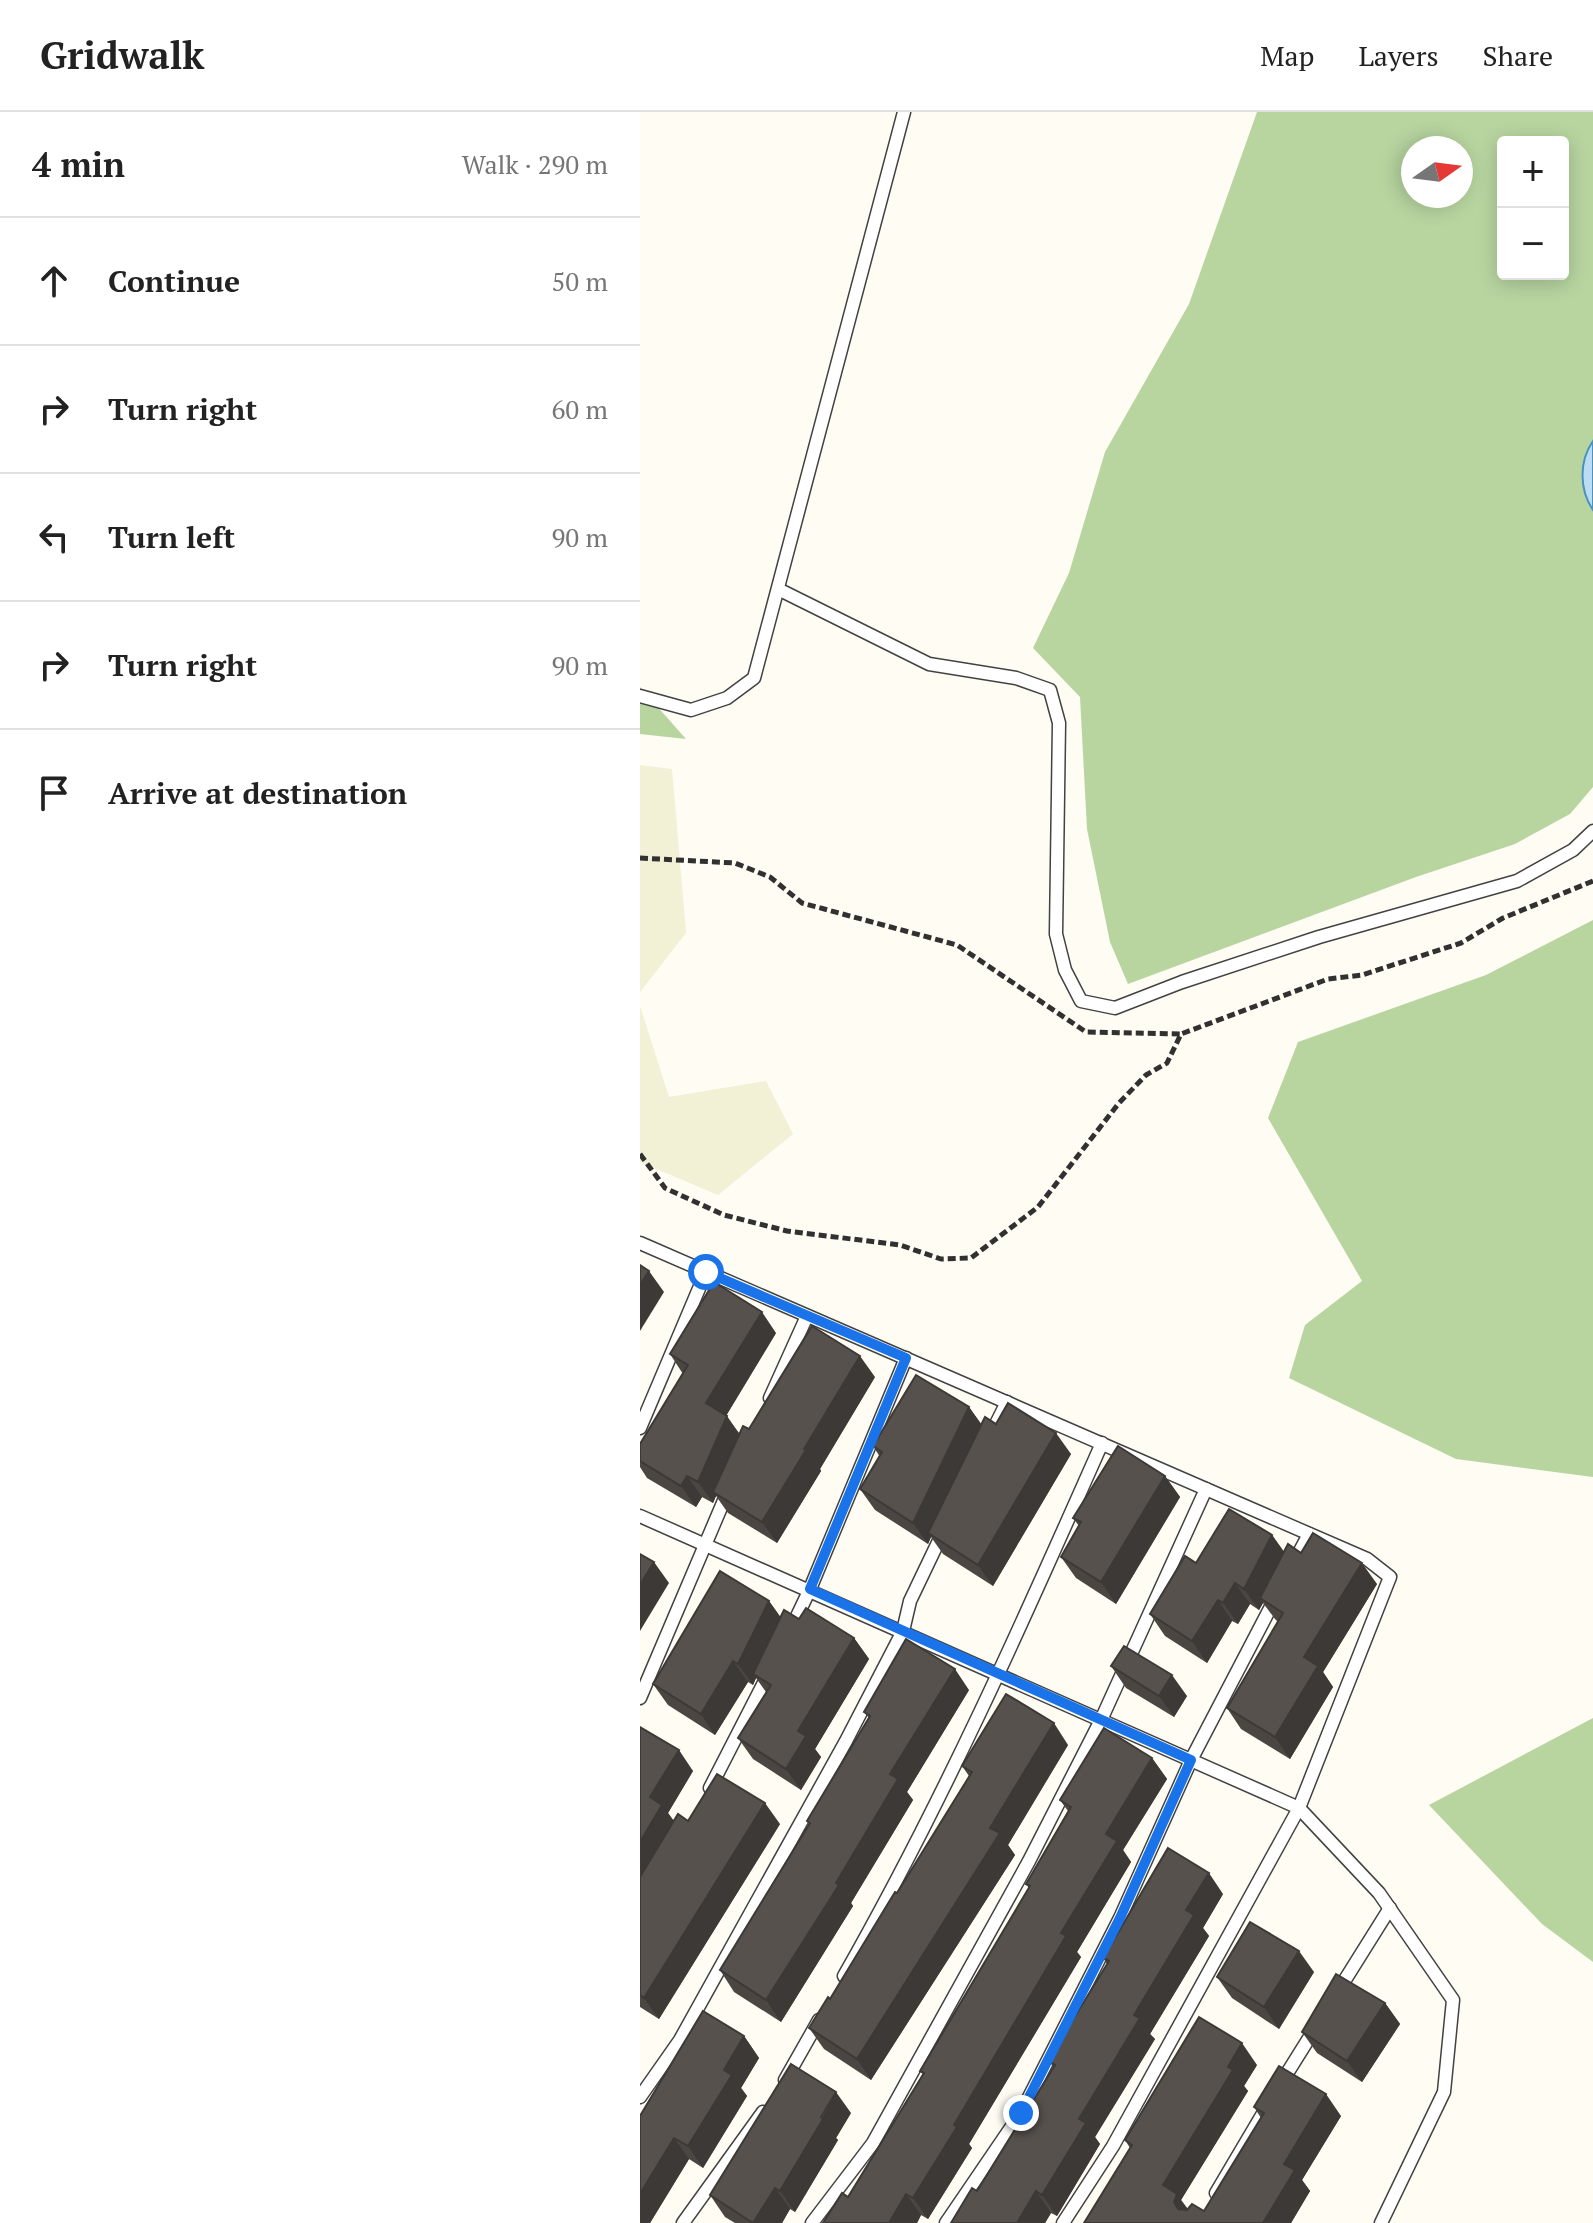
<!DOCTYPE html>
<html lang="en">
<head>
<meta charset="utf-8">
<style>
  :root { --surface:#fff; --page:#f2f2f2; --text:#222; --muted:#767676; --line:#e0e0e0 }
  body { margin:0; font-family:"PT Serif",serif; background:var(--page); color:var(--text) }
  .controls { position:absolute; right:24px; top:24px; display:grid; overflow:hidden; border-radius:8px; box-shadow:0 4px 20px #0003 }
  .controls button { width:72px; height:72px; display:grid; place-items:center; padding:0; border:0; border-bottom:2px solid var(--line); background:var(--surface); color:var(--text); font:40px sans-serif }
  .compass { position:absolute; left:761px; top:24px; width:72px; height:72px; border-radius:50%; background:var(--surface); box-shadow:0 4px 20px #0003; rotate:76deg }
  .stop { position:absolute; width:24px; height:24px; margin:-18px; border:6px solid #1a73e8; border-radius:50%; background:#fff }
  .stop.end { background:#1a73e8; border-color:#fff; box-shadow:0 2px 8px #0008 }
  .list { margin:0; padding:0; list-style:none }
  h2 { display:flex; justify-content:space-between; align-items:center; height:104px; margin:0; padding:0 32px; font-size:34px }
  h2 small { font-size:26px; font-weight:400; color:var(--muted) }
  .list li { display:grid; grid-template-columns:52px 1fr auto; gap:24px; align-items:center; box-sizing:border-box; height:128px; padding:0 32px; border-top:2px solid var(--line) }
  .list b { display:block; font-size:30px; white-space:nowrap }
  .list em { font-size:26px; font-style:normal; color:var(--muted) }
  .icon { flex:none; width:44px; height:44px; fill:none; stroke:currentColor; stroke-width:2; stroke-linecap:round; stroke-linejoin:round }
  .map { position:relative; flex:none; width:953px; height:2111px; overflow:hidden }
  header { display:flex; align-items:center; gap:48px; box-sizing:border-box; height:112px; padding:0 40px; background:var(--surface); border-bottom:2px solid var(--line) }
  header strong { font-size:38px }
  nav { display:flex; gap:44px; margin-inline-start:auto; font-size:28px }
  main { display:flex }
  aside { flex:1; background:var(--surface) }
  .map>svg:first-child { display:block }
  .farmland { fill:#f2f0d5 }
  .forest { fill:#b8d5a0; fill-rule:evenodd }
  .water { fill:#bcddf1; stroke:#4a92c1; stroke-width:2 }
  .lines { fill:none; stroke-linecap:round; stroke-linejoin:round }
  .lane-casing { stroke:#424242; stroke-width:15 }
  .path { stroke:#313131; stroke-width:5; stroke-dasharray:8 4; stroke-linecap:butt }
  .lane { stroke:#fff; stroke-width:12 }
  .wall { fill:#4b4642 }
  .shaded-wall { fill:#3d3936 }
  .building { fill:#57514d; stroke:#3d3936; stroke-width:2 }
  .route { stroke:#1a73e8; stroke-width:10 }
</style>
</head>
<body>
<header>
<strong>Gridwalk</strong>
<nav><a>Map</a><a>Layers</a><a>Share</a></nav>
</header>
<main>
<aside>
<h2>4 min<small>Walk · 290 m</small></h2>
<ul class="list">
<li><svg class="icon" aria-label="ahead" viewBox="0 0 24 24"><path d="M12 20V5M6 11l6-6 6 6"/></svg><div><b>Continue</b></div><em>50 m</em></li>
<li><svg class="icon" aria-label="right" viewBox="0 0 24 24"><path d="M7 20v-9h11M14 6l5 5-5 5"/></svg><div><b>Turn right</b></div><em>60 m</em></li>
<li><svg class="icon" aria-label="left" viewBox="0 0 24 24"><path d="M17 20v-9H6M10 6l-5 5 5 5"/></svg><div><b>Turn left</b></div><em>90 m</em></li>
<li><svg class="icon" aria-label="right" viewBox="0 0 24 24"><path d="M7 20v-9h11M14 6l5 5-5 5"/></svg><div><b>Turn right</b></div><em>90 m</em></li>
<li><svg class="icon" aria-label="arrive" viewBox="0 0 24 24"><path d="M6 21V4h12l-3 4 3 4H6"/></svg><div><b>Arrive at destination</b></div></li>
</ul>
</aside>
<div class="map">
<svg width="953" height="2111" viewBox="0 0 953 2111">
  <rect width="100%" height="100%" fill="#fefcf3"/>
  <g class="farmland">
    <path d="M0 653 32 657 46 821 0 880Z"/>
    <path d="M0 894 29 985 126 969 153 1022 78 1083 0 1050Z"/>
  </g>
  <g class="forest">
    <path d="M617 0H953V675L930 702 875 732 776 765 488 872 470 830 447 717 440 585 393 536 429 461 465 340 549 192ZM863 30H923V162H863ZM773 36H821V84H773Z"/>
    <path d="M0 575 46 627 0 622Z"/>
    <path d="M953 808V1365L816 1347 649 1266 665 1213 722 1169 628 1006 658 930 846 863Z"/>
    <path d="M953 1606V1850L902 1812 789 1693Z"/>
  </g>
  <path class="water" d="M953 329V398C939 377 939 349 953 329Z"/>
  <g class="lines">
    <g class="lane-casing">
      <g id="lane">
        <path d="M140 478 289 552 376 566 410 578 419 611 416 822 425 858 441 889 475 896 542 870 679 825 877 769 933 738 953 719"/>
        <path d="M0 584 51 598 87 586 114 566 264 0"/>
        <path d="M0 1131 727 1447 750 1465 659 1696 473 2034 423 2111"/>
        <path d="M130 1286 167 1204"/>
        <path d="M0 1316 66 1160"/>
        <path d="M349 1326 367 1290"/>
        <path d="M0 1404 659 1696 739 1781 813 1888 804 1980 741 2111"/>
        <path d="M652 1454 669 1422"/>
        <path d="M150 1519 170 1477 266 1246"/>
        <path d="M0 1586 88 1379"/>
        <path d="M70 1676 129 1561"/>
        <path d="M204 1864C302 1692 382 1512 462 1331"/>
        <path d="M698 1879 750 1796"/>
        <path d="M145 1968 179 1908"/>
        <path d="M641 1971 676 1915"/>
        <path d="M0 1985 40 1928 206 1629 263 1519 270 1489 304 1418"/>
        <path d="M576 2081 628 1993"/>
        <path d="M43 2111 123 2000"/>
        <path d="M172 2111 233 2031 389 1749 461 1608 566 1377"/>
        <path d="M306 2111 381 2001 480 1806 551 1648 636 1485"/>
      </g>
    </g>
    <g class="path">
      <path d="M0 746 95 751 130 765 162 791 317 833 446 920 541 922"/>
      <path d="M0 1042 25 1076 84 1103 147 1119 260 1133 301 1147 331 1146 398 1095 479 991 506 963 527 951 541 922 688 867 722 863 821 831 863 806 953 769"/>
    </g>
    <use href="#lane" class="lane"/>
  </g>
  <g class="wall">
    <path d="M136 1221 86 1304 99 1321 235 1265 180 1357 181 1359 137 1431 88 1401 76 1384 73 1391 62 1385 56 1395 7 1366 0 1355V1332L43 1262 30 1242Z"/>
    <path d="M329 1295 341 1312H356L431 1342 353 1474 303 1442 291 1425 288 1432 235 1398 220 1377 240 1345 233 1334Z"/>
    <path d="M525 1364 540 1385 476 1492 436 1466 421 1445 439 1414 433 1406Z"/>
    <path d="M632 1423 644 1440 661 1441 737 1472 683 1560 693 1575 650 1647 601 1617 587 1596 638 1510 635 1507 623 1491 619 1498 610 1492 598 1512 592 1509 567 1551 525 1524 510 1502 556 1451Z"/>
    <path d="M129 1489 141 1506 159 1507 214 1526 229 1547 175 1637 181 1645 161 1678 113 1647 98 1626 126 1580 116 1566 113 1573 108 1570 75 1623 28 1593 13 1572Z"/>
    <path d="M471 1554 547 1584 534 1605 486 1576Z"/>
    <path d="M329 1578 267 1680 273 1688 211 1791 213 1794 141 1910 94 1880 80 1858 169 1712 167 1709 229 1606 224 1600Z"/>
    <path d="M0 1615 53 1659 28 1701 34 1709 140 1712 19 1907 0 1895Z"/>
    <path d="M428 1633 368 1733 375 1743 231 1968 184 1937 169 1916 190 1887 257 1781 329 1664 322 1654Z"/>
    <path d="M512 1646 527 1667 483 1738 491 1750 437 1840 441 1845 329 2032 332 2036 288 2107 281 2103 277 2111H183L208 2085 283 1962 280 1959 389 1776 386 1772 428 1699 420 1688Z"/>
    <path d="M583 1782 563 1816 569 1824 510 1922 515 1927 455 2025 460 2032 417 2104 411 2101 405 2111H311L337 2079 414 1956 408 1948 467 1852 463 1846Z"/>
    <path d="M674 1860 639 1917 592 1886 577 1865Z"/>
    <path d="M745 1891 760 1912 722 1970 677 1941 662 1920Z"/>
    <path d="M104 1924 119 1946 101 1976 107 1984 63 2056 49 2047 10 2111H0V2004Z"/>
    <path d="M617 1953 604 1974 608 1979 541 2088 548 2097 564 2099 621 2006 614 1995 701 2004 662 2068 670 2079 651 2111H444L490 2036 485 2028Z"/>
    <path d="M211 2001 196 2026 198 2028 155 2100 150 2097 142 2111H95L85 2105 70 2083Z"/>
  </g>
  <g class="shaded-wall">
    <path d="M9 1159 24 1180 0 1219V1173Z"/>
    <path d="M122 1200 136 1221 81 1312 66 1291Z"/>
    <path d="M220 1244 235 1265 180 1357 181 1359 137 1431 122 1410Z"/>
    <path d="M329 1295 344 1316 288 1421 291 1425 288 1432 273 1411Z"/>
    <path d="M87 1304 102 1326 73 1380 76 1384 73 1391 58 1370Z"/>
    <path d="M416 1321 431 1342 353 1474 338 1453Z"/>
    <path d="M47 1364 62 1385 56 1395 41 1374Z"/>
    <path d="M525 1364 540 1385 476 1492 461 1470Z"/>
    <path d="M632 1423 647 1444 620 1486 623 1491 619 1498 604 1477Z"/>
    <path d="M14 1450 29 1471 0 1519V1473Z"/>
    <path d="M722 1451 737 1472 683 1560 693 1575 650 1647 635 1625 664 1545Z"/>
    <path d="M595 1471 610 1492 598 1512 583 1491Z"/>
    <path d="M578 1488 592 1509 567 1551 552 1529Z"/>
    <path d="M129 1489 144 1510 113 1562 116 1566 113 1573 98 1552Z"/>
    <path d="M214 1526 229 1547 175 1637 181 1645 161 1678 146 1657 158 1619Z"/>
    <path d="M93 1549 108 1570 75 1623 61 1602Z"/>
    <path d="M315 1557 329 1578 267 1680 273 1688 211 1791 213 1794 141 1910 126 1888 196 1771 250 1662Z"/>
    <path d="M532 1563 547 1584 534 1605 519 1584Z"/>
    <path d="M414 1611 428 1633 368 1733 375 1743 231 1968 217 1947 350 1716Z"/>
    <path d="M39 1638 53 1659 28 1701 37 1714 0 1776V1730L10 1685Z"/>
    <path d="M512 1646 527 1667 483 1738 491 1750 437 1840 441 1845 329 2032 332 2036 288 2107 273 2086 421 1821 466 1722Z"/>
    <path d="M125 1691 140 1712 19 1907 4 1886Z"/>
    <path d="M569 1761 583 1782 563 1816 569 1824 510 1922 515 1927 455 2025 460 2032 417 2104 402 2083 439 2007 494 1903 546 1798Z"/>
    <path d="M659 1839 674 1860 639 1917 624 1895Z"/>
    <path d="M745 1891 760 1912 722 1970 707 1949Z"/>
    <path d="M104 1924 119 1946 101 1976 107 1984 63 2056 48 2034 84 1958Z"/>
    <path d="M602 1931 617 1953 604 1974 608 1979 541 2088 552 2104 538 2097 523 2073 588 1955Z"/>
    <path d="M196 1980 211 2001 196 2026 198 2028 155 2100 140 2079Z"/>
    <path d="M686 1982 701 2004 662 2068 670 2079 651 2111H623L644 2052Z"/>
    <path d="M34 2026 49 2047 10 2111H0V2082Z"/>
    <path d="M135 2076 150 2097 142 2111H114Z"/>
    <path d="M396 2079 411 2101 405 2111H377Z"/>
    <path d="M266 2082 281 2103 277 2111H249Z"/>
  </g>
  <g class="building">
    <path d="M0 1153 9 1159 0 1173Z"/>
    <path d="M74 1170 122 1200 66 1291 87 1304 58 1370 47 1364 41 1374 0 1349V1332L48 1253 30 1242Z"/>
    <path d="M172 1214 220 1244 164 1337 166 1338 122 1410 73 1380 103 1314 109 1317Z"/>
    <path d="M276 1263 329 1295 273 1411 220 1377 242 1340 233 1334Z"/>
    <path d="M368 1291 416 1321 338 1453 288 1421 345 1305 356 1312Z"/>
    <path d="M478 1334 525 1364 461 1470 421 1445 441 1410 433 1406Z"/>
    <path d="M589 1397 632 1423 604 1477 595 1471 583 1491 578 1488 552 1529 510 1502 545 1444 556 1451Z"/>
    <path d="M673 1421 722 1451 664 1545 678 1554 635 1625 587 1596 643 1501 620 1486 648 1432 661 1441Z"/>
    <path d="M0 1442 14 1450 0 1473Z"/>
    <path d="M80 1459 129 1489 98 1552 93 1549 61 1602 13 1572Z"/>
    <path d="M166 1496 214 1526 158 1619 166 1624 146 1657 98 1626 131 1573 113 1562 144 1498 159 1507Z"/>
    <path d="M266 1527 315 1557 250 1662 258 1667 196 1771 199 1773 126 1888 80 1858 170 1711 167 1709 230 1604 224 1600Z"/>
    <path d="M484 1534 532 1563 519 1584 471 1554Z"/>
    <path d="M366 1582 414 1611 350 1716 360 1721 217 1947 169 1916 188 1885 190 1887 255 1780 257 1781 332 1660 322 1654Z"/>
    <path d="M0 1615 39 1638 10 1685 22 1693 0 1730Z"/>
    <path d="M464 1616 512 1646 466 1722 477 1729 421 1821 426 1824 314 2013 317 2015 273 2086 266 2082 249 2111H183L202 2081 208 2085 284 1961 280 1959 390 1774 386 1772 431 1695 420 1688Z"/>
    <path d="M77 1662 125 1691 4 1886 0 1883V1765L38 1702 48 1709Z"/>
    <path d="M528 1736 569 1761 546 1798 554 1803 494 1903 500 1906 439 2007 446 2011 402 2083 396 2079 377 2111H311L332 2076 337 2079 415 1953 408 1948 469 1849 463 1846Z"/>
    <path d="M610 1810 659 1839 624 1895 577 1865Z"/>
    <path d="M696 1862 745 1891 707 1949 662 1920Z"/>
    <path d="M63 1899 104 1924 84 1958 92 1963 48 2034 34 2026 0 2082V2004Z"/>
    <path d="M559 1905 602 1931 588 1955 593 1958 523 2073 537 2082 534 2090 538 2097 547 2098 552 2092 564 2099 624 2001 614 1995 639 1954 686 1982 644 2052 655 2058 623 2111H444L492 2033 485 2028Z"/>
    <path d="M151 1952 196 1980 181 2005 183 2007 140 2079 135 2076 113 2111 70 2083Z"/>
  </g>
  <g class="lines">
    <path class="route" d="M66 1160 266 1246 170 1477 551 1648 480 1806 381 2001"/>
  </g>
</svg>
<div class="controls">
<button>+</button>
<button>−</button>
</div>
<svg class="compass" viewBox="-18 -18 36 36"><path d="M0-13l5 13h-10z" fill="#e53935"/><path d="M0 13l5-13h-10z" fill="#767676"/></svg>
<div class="stop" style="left:66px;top:1160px"></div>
<div class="stop end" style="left:381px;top:2001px"></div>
</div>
</main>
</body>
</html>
